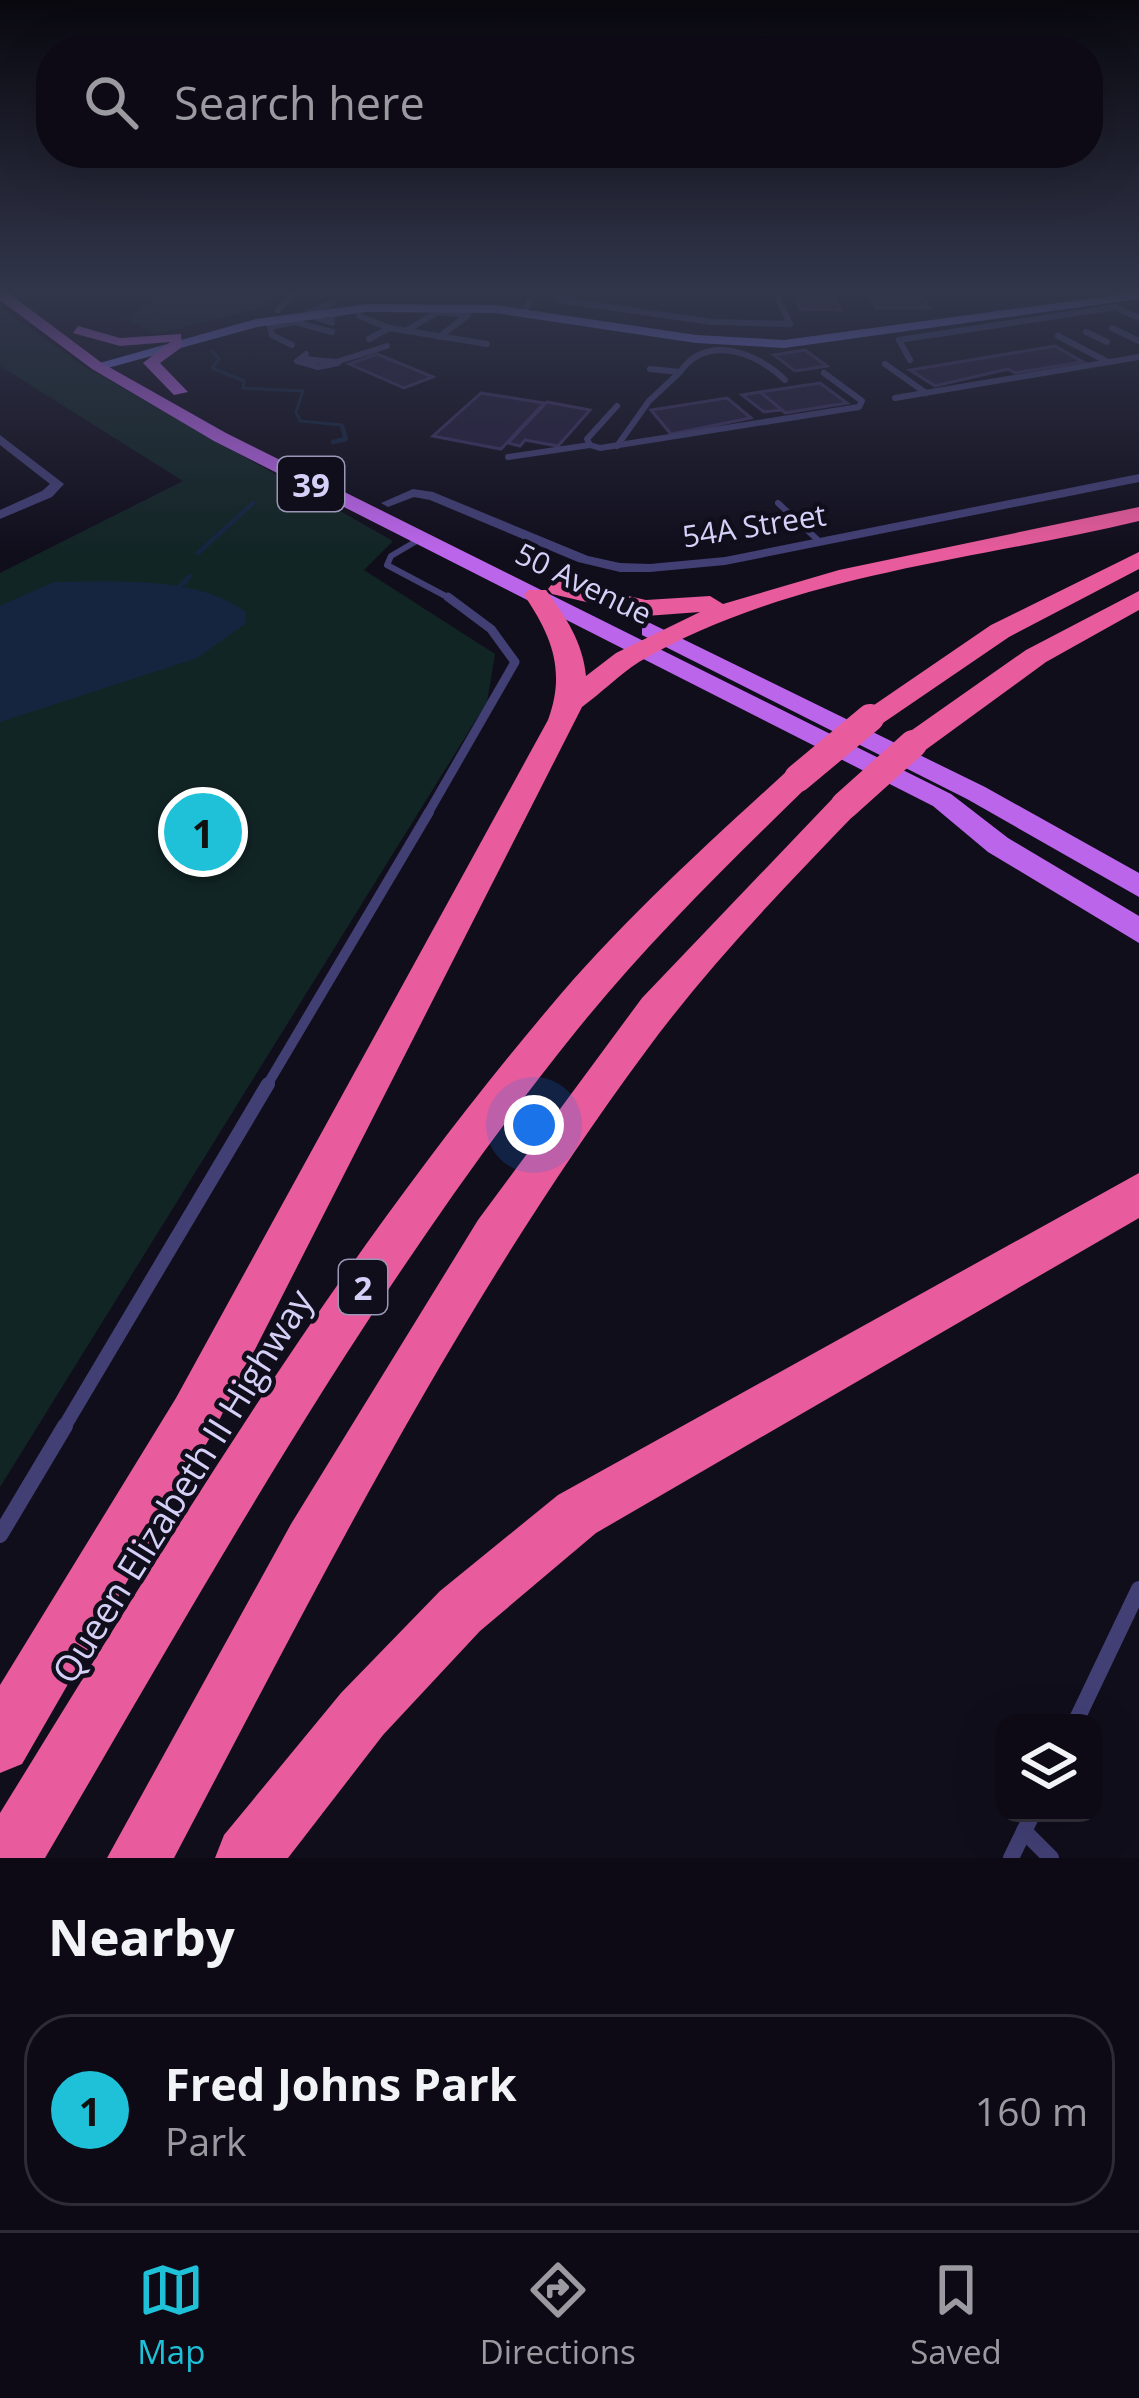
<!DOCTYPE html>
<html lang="en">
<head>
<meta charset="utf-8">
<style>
  :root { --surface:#0d0a15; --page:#1b1822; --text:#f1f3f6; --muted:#9a9aa0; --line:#2d2b34; --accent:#1ec1d7 }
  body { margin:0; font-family:"Open Sans",sans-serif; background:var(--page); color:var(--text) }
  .controls { position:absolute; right:36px; bottom:36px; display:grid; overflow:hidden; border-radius:24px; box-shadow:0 12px 48px #0002 }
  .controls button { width:108px; height:108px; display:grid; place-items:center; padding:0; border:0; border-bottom:3px solid var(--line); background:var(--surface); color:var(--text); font:60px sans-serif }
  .you { position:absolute; left:534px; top:1125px; width:42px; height:42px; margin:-30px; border:9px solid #fff; border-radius:50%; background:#1a73e8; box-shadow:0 0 0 18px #1a73e833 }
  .badge { display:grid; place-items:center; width:78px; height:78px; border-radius:50%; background:var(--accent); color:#111; font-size:39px; font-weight:700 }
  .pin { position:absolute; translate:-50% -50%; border:6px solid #fff; box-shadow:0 3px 12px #0006 }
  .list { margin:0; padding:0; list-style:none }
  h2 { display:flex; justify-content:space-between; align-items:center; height:156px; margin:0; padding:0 48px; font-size:51px }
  h2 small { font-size:39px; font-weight:400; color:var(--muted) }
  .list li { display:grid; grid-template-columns:78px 1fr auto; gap:36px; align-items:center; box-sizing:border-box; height:192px; margin:0 24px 24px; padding:0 24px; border:3px solid var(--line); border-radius:48px }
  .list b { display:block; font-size:45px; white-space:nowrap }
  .list p { margin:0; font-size:39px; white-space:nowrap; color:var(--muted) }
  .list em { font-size:39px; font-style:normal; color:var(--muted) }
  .icon { flex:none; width:66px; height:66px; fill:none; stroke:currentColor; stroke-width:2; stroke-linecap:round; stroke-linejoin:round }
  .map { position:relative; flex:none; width:1139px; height:1858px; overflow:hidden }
  .search { position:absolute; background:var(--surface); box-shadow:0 12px 48px #0002; left:36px; right:36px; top:36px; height:132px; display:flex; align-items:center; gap:30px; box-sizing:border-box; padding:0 42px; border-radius:48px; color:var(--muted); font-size:45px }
  .sheet { height:372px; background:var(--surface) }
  nav { display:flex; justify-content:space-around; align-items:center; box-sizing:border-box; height:168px; border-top:3px solid var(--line); background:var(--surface); font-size:33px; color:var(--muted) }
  nav a { display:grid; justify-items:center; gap:6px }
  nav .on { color:var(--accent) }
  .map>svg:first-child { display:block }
  .green { fill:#122525 }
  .water { fill:#152540 }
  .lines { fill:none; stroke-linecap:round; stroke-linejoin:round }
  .stream-far1 { stroke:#152540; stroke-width:3 }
  .stream { stroke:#152540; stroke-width:4.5 }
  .building { fill:#231d3b; stroke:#3d3263; stroke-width:3 }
  .lane-far4 { stroke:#423f75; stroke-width:6 }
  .lane-far3 { stroke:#423f75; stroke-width:9 }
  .lane-far2 { stroke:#423f75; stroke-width:10 }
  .lane-far1 { stroke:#423f75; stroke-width:14 }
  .lane { stroke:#423f75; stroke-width:16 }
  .street { fill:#423f75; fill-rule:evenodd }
  .secondary { fill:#7974ec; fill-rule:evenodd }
  .primary { fill:#bb65ea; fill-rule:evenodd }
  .highway { fill:#e85b9c; fill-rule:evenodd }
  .highway-bridge { stroke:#e85b9c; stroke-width:28 }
  .labels { text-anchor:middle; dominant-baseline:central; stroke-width:9; stroke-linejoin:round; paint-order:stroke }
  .far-street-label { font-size:30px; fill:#d5d0f8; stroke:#110e1c }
  .shield { fill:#110e1c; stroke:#9a96b6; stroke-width:3 }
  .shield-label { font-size:33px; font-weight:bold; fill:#d5d0f8 }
  .street-label { font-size:36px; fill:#d5d0f8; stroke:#110e1c }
</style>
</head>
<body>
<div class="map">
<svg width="1139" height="1858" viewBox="0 0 1139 1858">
  <rect width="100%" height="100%" fill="#110e1c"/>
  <g class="green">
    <path d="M193 292H279L265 307 155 334 125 318 158 300Z"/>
    <path d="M0 307 82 365 393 541 364 570 495 654 487 702 0 1487V573L183 481 0 366Z"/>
  </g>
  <path class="water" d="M54 582C114 582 196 575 246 612L245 624 197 658 0 722V606Z"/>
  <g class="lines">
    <g class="stream-far1">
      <path d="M164 325 148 315 169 309 172 300 212 294 200 292"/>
      <path d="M212 351 219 359 212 368 244 381 243 388 303 391 296 412 300 421 342 425 343 429"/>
    </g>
    <g class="stream">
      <path d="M333 442 346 439 342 426"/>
      <path d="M198 553 253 503"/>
      <path d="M178 588 190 576"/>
    </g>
  </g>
  <g class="building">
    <path d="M867 292H918L930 308H877Z"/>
    <path d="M796 298 835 299 840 310 800 309Z"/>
    <path d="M1055 346 1083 362 1015 373 1008 369 935 386 910 370Z"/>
    <path d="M805 350 827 366 795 371 774 355Z"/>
    <path d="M377 354 433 377 404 388 349 364Z"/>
    <path d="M820 383 847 403 785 413 760 392Z"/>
    <path d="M760 392 782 410 764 412 742 395Z"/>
    <path d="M481 393 544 403 501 449 433 436Z"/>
    <path d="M727 398 751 418 671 434 651 410Z"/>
    <path d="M547 402 590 410 558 446 525 440 520 446 508 443Z"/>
  </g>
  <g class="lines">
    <g class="lane-far4">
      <path d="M559 292V300L712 322 790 324 775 292"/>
      <path d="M278 310 295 292"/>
      <path d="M524 313 534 292"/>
      <path d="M307 314 334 302"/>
      <path d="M309 315 332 323V316L341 311"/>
      <path d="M359 316 389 328"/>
      <path d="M1112 328 1139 341"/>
      <path d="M405 331 438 312 468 315"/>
      <path d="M1086 332 1107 342"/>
      <path d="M1058 336 1108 362"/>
      <path d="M439 337 468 315"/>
      <path d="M369 339 389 328 487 344"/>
      <path d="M292 345 272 335 270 327 295 322 332 332"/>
      <path d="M910 360 899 340 1116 307 1139 318"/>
      <path d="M338 363 318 367 297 361 306 354 304 359 336 362 387 346"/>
      <path d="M885 364 926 393"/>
      <path d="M680 372C707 333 758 353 785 380"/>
      <path d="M895 398 1139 357"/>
      <path d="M617 406 587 439 590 445 600 448 859 407 862 401 824 373"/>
      <path d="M617 446 649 401 680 372 650 369"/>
      <path d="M508 457 590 445"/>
      <path d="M778 503 820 542"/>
      <path d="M420 539 391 556 387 565 453 600"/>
    </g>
    <path class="lane-far3" d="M427 815 515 662 491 629 448 597"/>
    <path class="lane-far2" d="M266 1087 429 812"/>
    <path class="lane-far1" d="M63 1429 268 1084"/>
    <g class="lane">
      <path d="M0 1535 65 1426"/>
      <path d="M1075 1723 1139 1589"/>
      <path d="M1024 1831 1051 1858"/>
      <path d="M1011 1858 1033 1813"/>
    </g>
    <g class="street">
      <path d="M0 435 64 484 52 497 0 519V510L42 491 50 484 0 445Z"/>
      <path d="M1139 474V482L725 565 650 572H620L578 562 430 500 414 497 388 507 381 503 413 489 433 492 588 556 620 563 650 564 725 557Z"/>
    </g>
    <path class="secondary" d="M1139 292V299L784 348 696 343 495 313 367 312 257 327 97 371 89 366 256 319 367 304 495 305 696 335 784 340Z"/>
    <g class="primary">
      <path d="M0 292H7L102 363 226 433 951 794 1008 838 1139 916V943L988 852 933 806 214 441 92 369 0 300Z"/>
      <path d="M78 326 120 338 181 334 182 347 160 363 188 392 174 395 143 363 170 342 120 346 73 333Z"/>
      <path d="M650 623 985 787 1139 873V897L967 799 642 635V625Z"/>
    </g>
    <g class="highway">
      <path d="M1139 507V521C973 561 789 574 639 662 619 675 601 693 582 707L212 1434 22 1764 0 1773V1685L176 1398 548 720C566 671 552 636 524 595L528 590H546C565 616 583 642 586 676L616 653 700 612 646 616 552 594 548 589 552 584 561 581 646 600 710 596 723 604 839 570Z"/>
      <path d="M1139 552V569L1009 637 880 725 870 727 855 718 991 625Z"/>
      <path d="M1139 591V610L1046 662 924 751H902L898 744 902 737 1026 650Z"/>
      <path d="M798 768 809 771 814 778 809 785C728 864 648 942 577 1030 371 1286 211 1575 45 1858H0V1813C171 1536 338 1257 549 1008 621 922 704 847 787 771Z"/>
      <path d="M845 794 856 797 861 805 856 813C783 889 709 965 646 1051 460 1302 319 1583 174 1858H107L291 1524 478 1220 642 998 834 797Z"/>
      <path d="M1139 1173V1218L596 1533 480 1631 383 1735 288 1858H215L224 1835 341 1693 440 1591 558 1495Z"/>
    </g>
    <g class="highway-bridge">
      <path d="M798 778 870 718"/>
      <path d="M845 805 913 744"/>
    </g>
  </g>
  <linearGradient id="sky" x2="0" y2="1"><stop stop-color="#09080f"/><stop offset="0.53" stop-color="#32364b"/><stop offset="1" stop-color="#32364b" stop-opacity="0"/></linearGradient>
  <rect width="1139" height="552" fill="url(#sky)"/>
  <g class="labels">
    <g class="far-street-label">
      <text transform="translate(754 525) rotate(-9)">54A Street</text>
      <text transform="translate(584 583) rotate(26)">50 Avenue</text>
    </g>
    <g class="shield">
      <rect x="278" y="457" width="66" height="54" rx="9"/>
      <rect x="339" y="1260" width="48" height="54" rx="9"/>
    </g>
    <g class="shield-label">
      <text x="311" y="484">39</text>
      <text x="363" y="1287">2</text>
    </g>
    <g class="street-label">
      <text transform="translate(182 1486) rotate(-58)">Queen Elizabeth II Highway</text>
    </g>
  </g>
</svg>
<div class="controls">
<button><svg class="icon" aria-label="layers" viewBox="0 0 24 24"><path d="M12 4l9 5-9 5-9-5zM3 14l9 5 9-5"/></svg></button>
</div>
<div class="you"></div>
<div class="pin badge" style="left:203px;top:832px">1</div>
<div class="search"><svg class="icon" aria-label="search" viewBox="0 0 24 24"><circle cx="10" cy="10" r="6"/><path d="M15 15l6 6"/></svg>Search here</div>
</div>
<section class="sheet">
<h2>Nearby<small></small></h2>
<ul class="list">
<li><span class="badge">1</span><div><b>Fred Johns Park</b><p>Park</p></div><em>160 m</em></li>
</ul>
</section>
<nav>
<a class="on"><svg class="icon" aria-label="map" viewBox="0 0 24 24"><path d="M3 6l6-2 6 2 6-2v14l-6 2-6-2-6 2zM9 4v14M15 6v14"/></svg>Map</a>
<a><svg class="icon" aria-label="directions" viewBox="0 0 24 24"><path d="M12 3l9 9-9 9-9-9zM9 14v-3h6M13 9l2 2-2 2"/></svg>Directions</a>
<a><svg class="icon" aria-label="saved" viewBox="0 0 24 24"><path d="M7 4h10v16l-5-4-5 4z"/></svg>Saved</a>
</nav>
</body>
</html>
